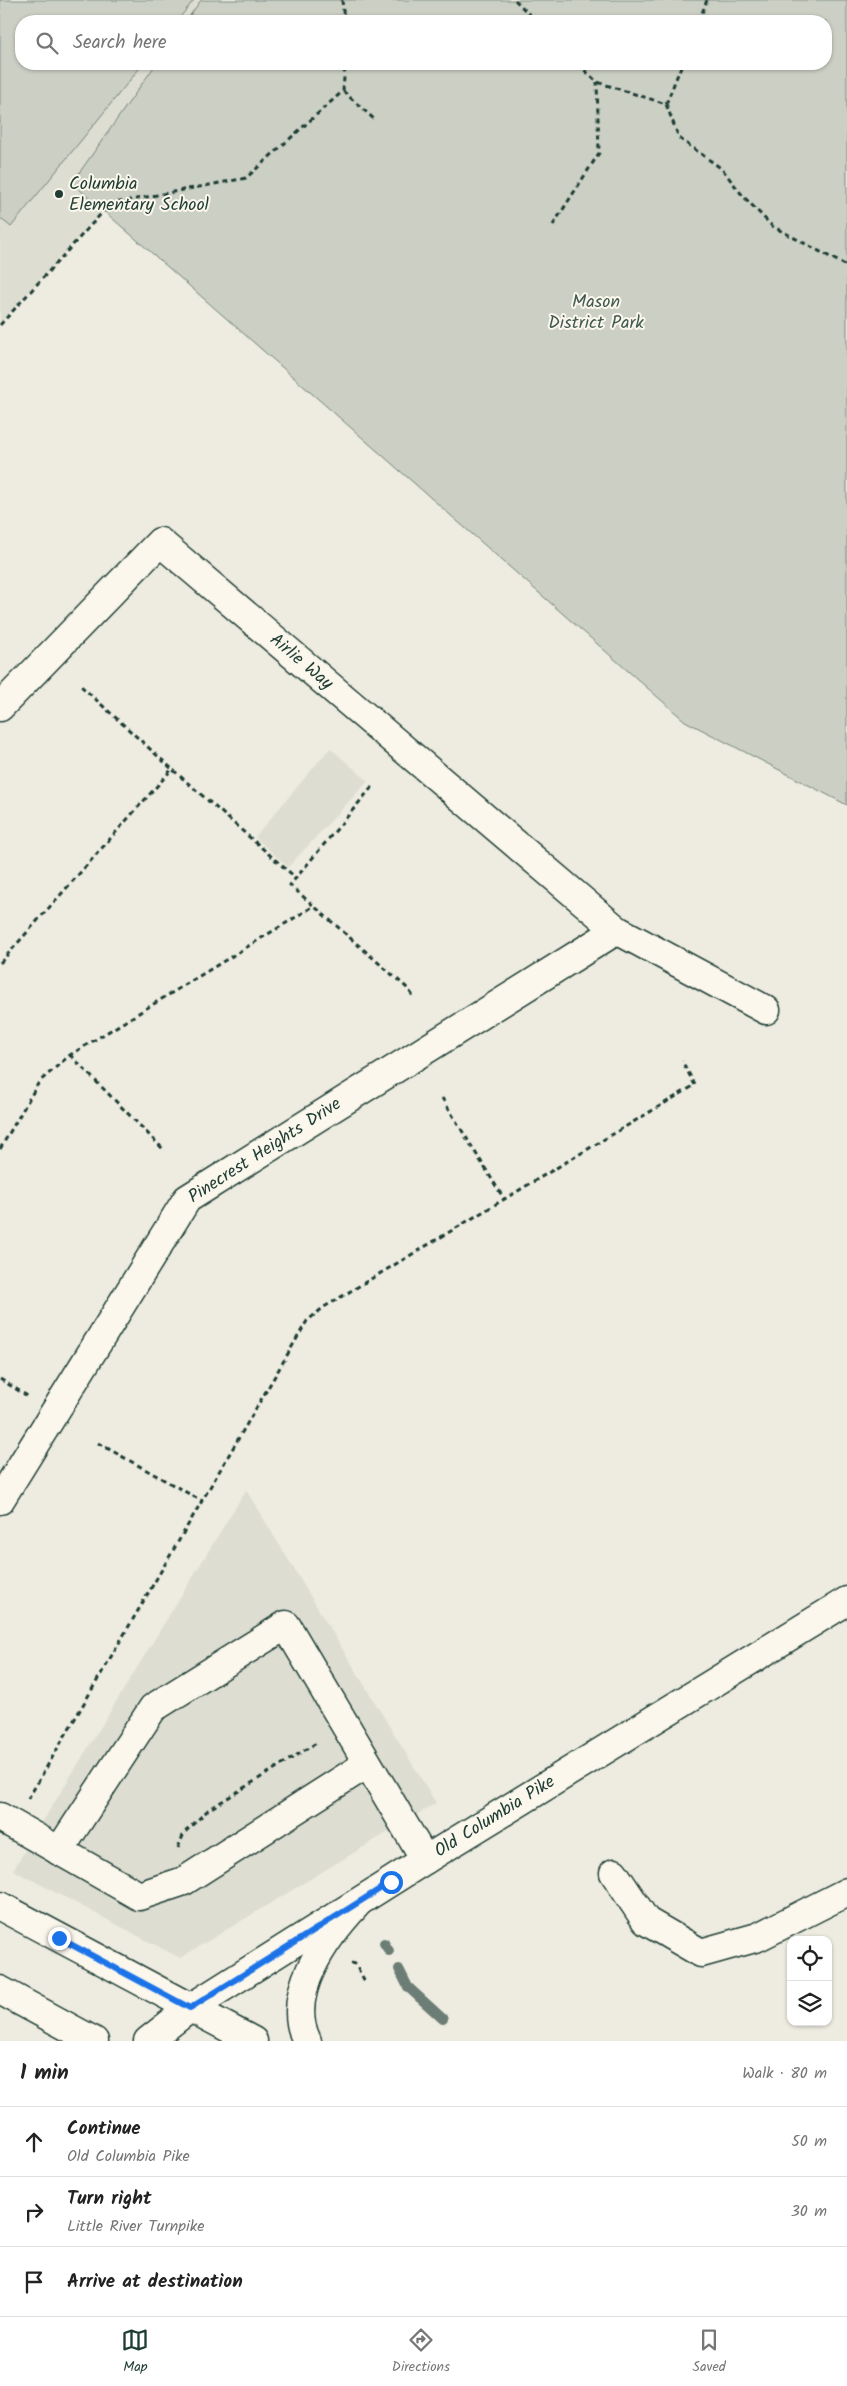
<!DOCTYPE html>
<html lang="en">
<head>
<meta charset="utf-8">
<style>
  :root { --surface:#fff; --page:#f2f2f2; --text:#222; --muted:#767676; --line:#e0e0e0; --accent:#1f3d34 }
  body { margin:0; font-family:Kalam,sans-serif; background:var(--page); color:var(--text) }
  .controls { position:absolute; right:15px; bottom:15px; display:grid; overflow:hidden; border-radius:10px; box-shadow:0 1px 4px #0004 }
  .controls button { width:45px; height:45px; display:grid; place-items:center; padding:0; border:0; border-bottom:1px solid var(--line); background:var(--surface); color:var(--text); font:25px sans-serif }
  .stop { position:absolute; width:15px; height:15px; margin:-11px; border:4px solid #1a73e8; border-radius:50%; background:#fff }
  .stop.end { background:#1a73e8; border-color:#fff; box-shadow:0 1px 5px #0008 }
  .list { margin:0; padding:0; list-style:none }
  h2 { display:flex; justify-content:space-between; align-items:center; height:65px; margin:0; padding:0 20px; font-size:21px }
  h2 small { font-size:16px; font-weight:400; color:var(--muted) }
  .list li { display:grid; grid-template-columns:32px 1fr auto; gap:15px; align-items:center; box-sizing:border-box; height:70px; padding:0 20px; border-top:1px solid var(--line) }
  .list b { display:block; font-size:19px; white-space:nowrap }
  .list p { margin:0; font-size:16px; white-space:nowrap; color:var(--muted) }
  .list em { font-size:16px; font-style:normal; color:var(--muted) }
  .icon { flex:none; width:28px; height:28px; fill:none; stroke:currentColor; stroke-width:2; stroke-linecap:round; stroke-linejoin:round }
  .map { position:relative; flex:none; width:847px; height:2041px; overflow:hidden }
  .search { position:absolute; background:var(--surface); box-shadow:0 1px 4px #0004; left:15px; right:15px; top:15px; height:55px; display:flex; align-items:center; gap:12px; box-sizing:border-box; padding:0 18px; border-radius:20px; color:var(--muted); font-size:19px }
  .sheet { height:275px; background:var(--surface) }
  nav { display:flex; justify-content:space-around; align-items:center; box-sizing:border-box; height:70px; border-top:1px solid var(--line); background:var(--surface); font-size:14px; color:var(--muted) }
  nav a { display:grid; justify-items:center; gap:2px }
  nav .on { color:var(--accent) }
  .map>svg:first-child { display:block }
  .built { fill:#ddddd2 }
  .green { fill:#cbcfc4; stroke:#75867c }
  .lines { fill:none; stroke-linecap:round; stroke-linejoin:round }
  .stream { stroke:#6c7d74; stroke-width:10 }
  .minor-casing { stroke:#1f3d34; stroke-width:31 }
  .major-casing { stroke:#1f3d34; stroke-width:31 }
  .path { stroke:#1f3d34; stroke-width:3; stroke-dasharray:5 4; stroke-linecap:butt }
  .minor { stroke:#fbf7ec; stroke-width:28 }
  .major { stroke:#fbf7ec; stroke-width:28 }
  .route { stroke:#1a73e8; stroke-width:6 }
  .poi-dot { fill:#1f3d34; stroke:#fbf7ec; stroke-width:2 }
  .labels { text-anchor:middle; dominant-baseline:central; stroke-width:4; stroke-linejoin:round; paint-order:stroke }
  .poi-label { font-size:18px; fill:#1f3d34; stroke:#fbf7ec; text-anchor:start }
  .park-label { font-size:18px; fill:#415a51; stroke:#fbf7ec }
  .street-label { font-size:18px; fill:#1f3d34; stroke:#fbf7ec }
</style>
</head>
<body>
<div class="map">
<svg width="847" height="2041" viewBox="0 0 847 2041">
  <rect width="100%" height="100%" fill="#eeece1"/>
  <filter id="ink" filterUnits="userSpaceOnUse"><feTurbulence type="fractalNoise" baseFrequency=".02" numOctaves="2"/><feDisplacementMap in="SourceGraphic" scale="10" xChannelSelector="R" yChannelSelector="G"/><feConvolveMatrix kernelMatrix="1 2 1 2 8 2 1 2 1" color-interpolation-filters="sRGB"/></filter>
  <g filter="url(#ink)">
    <g class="built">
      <path d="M0 0H293L274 21H21V64H236L0 324Z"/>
      <path d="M330 748 368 781 288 867 255 837Z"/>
      <path d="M246 1490 436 1803 180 1958 13 1870Z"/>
    </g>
    <g class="green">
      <path d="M0 0H194L177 21H21V64H143L11 227 0 218Z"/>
      <path d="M201 0H847V805L685 721 72 183 156 64H826V21H186Z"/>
    </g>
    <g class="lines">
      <g class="stream">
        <path d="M384 1943 389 1951"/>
        <path d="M399 1969 408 1987 443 2019"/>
      </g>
      <g class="minor-casing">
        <g id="minor">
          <path d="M0 707 160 542 617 930 766 1010"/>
          <path d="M0 1500 187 1199 617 930"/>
          <path d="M0 1817 139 1896 184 1881 367 1764"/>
          <path d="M59 1851 153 1708 286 1625 425 1860"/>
          <path d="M614 1873 646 1921 701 1953 758 1937 847 1892"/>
          <path d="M148 2041 190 2008 425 1860 847 1601"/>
        </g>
      </g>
      <g class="major-casing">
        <g id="major">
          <path d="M0 1906 253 2041"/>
          <path d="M0 1990 94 2041"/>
          <path d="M307 2041C283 1994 327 1936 357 1904"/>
        </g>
      </g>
      <g class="path">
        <path d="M342 0 344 21"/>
        <path d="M515 0 536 21"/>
        <path d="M699 21 707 0"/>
        <path d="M578 64 597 82 666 104 679 138 722 169 743 196 772 226 847 266"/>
        <path d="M343 91 375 120"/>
        <path d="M666 104 682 64"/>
        <path d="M553 225 599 153 597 82"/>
        <path d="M0 325 110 204 246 178 343 91 345 64"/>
        <path d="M81 686 172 769"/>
        <path d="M372 787 290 885 406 987 414 997"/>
        <path d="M0 963 172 769 296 878"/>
        <path d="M70 1055 165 1151"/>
        <path d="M442 1098 504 1199"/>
        <path d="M0 1149 39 1082 70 1055 314 906"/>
        <path d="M0 1379 29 1397"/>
        <path d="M98 1443 202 1501"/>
        <path d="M28 1799 307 1321 324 1307 695 1085 682 1061"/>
        <path d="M178 1848 184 1833 208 1810 318 1742"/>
        <path d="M351 1963 355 1964 366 1983"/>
      </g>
      <use href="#minor" class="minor"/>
      <use href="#major" class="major"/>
    </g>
  </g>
  <g class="lines" filter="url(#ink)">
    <path class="route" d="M59 1938 190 2008 391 1882"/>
  </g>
  <circle class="poi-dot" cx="59" cy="194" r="5"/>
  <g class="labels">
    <g class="poi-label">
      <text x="69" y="184">Columbia<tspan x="69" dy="21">Elementary School</tspan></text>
    </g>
    <g class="park-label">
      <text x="596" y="302">Mason<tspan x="596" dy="21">District Park</tspan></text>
    </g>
    <g class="street-label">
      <text transform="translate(301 662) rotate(40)">Airlie Way</text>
      <text transform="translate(265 1151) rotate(-33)">Pinecrest Heights Drive</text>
      <text transform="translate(495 1817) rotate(-32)">Old Columbia Pike</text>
    </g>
  </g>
</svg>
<div class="controls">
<button><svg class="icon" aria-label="locate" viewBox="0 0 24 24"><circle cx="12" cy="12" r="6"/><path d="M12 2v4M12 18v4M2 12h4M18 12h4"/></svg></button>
<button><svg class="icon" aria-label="layers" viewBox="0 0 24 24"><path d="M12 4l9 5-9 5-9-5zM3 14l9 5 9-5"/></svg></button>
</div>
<div class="stop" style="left:391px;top:1882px"></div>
<div class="stop end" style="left:59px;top:1938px"></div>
<div class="search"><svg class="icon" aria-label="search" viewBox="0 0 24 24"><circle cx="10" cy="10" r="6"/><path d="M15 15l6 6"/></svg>Search here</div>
</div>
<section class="sheet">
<h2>1 min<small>Walk · 80 m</small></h2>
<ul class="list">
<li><svg class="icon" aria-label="ahead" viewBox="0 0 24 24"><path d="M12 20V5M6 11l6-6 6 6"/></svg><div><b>Continue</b><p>Old Columbia Pike</p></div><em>50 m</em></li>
<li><svg class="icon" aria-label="right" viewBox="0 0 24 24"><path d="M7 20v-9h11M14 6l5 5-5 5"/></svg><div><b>Turn right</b><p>Little River Turnpike</p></div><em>30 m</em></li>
<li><svg class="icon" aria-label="arrive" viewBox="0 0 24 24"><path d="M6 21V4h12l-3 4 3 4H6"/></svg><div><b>Arrive at destination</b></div></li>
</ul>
</section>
<nav>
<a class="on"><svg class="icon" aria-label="map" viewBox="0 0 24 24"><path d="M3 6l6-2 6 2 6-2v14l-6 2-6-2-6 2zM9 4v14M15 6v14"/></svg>Map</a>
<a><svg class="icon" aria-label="directions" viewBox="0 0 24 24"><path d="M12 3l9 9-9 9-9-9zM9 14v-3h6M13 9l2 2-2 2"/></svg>Directions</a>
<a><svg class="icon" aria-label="saved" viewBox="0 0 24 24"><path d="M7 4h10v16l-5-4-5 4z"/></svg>Saved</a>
</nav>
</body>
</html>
